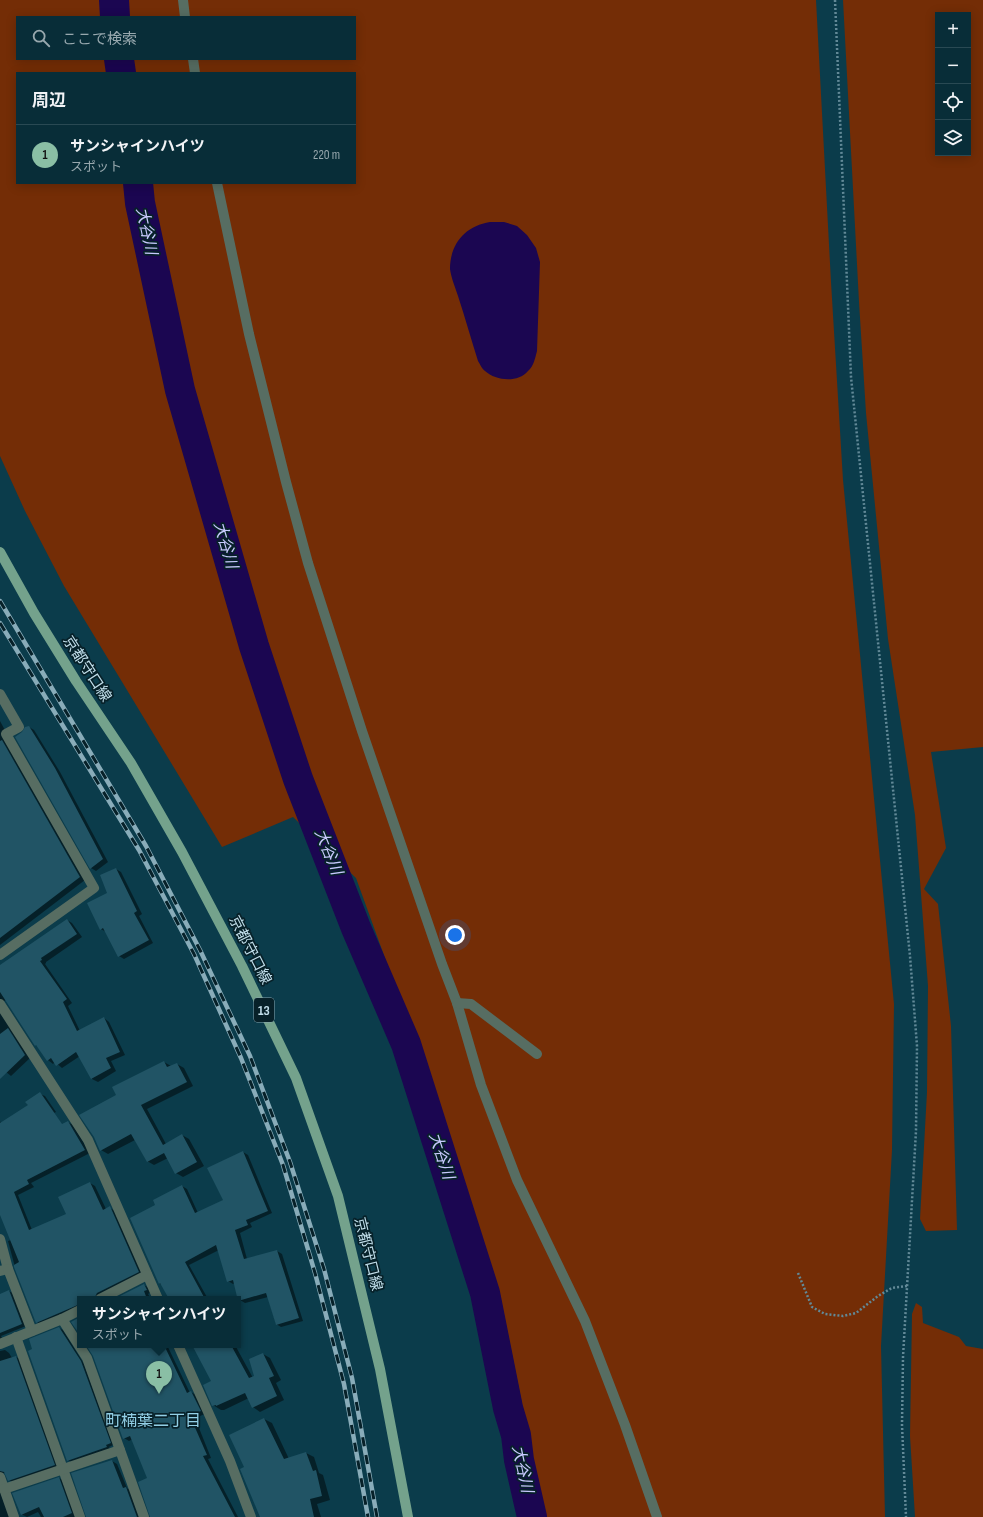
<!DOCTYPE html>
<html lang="ja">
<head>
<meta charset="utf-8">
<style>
  :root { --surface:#082d38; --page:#163943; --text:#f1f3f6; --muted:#98a8ae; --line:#294953; --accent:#8abfa5 }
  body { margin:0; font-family:"Sofia Sans Condensed","Noto Sans JP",sans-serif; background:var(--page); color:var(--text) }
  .controls { position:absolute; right:12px; top:12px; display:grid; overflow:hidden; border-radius:0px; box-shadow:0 2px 10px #0003 }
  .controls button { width:36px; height:36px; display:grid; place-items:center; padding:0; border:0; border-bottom:1px solid var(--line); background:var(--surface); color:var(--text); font:20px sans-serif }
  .you { position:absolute; left:455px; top:935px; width:14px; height:14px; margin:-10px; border:3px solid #fff; border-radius:50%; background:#1a73e8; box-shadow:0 0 0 6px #1a73e833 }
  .badge { display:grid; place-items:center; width:26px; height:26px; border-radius:50%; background:var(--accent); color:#111; font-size:13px; font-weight:700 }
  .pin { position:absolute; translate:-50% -33px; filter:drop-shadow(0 1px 2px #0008) }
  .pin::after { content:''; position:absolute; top:21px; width:14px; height:12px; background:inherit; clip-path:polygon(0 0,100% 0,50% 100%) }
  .popup { position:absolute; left:77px; top:1296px; width:164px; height:52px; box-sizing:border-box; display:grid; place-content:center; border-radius:0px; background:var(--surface); filter:drop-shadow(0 1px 3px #0005); font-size:13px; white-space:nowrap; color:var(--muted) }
  .popup b { font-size:15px; color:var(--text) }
  .popup::after { content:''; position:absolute; left:50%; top:100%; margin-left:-8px; border:8px solid transparent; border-top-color:var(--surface) }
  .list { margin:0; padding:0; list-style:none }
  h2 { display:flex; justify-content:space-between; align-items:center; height:52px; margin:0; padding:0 16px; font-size:17px }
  h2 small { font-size:13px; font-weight:400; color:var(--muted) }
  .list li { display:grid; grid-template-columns:26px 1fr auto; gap:12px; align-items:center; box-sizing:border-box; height:60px; padding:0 16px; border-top:1px solid var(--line) }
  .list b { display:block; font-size:15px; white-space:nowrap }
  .list p { margin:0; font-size:13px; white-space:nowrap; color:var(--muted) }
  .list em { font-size:13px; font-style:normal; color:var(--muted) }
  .icon { flex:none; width:22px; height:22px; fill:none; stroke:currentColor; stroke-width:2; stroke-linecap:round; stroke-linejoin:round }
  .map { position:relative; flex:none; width:983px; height:1517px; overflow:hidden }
  .search { position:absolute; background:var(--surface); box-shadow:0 2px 10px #0003; left:16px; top:16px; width:340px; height:44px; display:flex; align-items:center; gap:10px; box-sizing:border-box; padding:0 14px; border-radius:0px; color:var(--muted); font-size:15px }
  .panel { position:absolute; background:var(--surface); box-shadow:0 2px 10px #0003; left:16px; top:72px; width:340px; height:112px; border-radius:0px }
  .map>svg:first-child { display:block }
  .green { fill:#742d06; fill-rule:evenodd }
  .water { fill:#1b0651 }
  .shadow { fill:#0007 }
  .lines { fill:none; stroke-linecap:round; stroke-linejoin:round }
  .river { stroke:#1b0651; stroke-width:30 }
  .building { fill:#215465 }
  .path { stroke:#628997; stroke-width:2.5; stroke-dasharray:2 2; stroke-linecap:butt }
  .minor { stroke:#576d62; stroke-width:10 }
  .major { stroke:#74a28c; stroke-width:10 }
  .rail-casing { stroke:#89acb9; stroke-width:4.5 }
  .rail { stroke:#072129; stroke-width:3; stroke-dasharray:9; stroke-linecap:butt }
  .labels { text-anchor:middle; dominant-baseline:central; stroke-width:3.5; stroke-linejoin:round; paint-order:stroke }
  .shield { fill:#072129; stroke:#89a5b0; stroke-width:1 }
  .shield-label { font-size:14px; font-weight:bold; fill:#c1deea }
  .street-label { font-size:15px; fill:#c1deea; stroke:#072129 }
  .water-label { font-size:16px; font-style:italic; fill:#c8c9fe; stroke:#072129 }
  .neighbourhood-label { font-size:16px; fill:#92cfe6; stroke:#072129 }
</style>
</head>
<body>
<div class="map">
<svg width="983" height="1517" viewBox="0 0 983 1517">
  <rect width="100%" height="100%" fill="#0b3c4b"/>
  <g class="green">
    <path d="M0 0H816L831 282 843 480 894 1004 892 1150 881 1346 885 1517H545L500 1295 456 1154 356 878 293 817 222 847 64 586 25 511 0 456ZM17 17H355V59H17ZM17 73H355V183H17Z"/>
    <path d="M843 0H983V747L931 752 946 848 924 889 938 904 951 1026 957 1230 926 1231 920 1219 927 1092 928 986 915 815 888 639 866 413 859 302ZM938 15H968V153H938Z"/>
    <path d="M916 1303 922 1307 923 1323 959 1337 966 1346 983 1349V1517H915L910 1436 912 1314Z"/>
  </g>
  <path class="water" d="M490 222H504L517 226 527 235 536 248 540 262 537 351C535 358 534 366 528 371 518 383 496 381 485 371 482 369 480 364 478 361 471 339 465 317 458 296 455 287 451 277 450 269 450 244 465 226 490 222Z"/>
  <g class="shadow">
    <path d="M0 721 85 880 0 945Z"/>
    <path d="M29 727 34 730 60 772 108 862 96 871 91 868Z"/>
    <path d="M116 869 121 872 142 914 139 916 153 943 124 959 119 956 106 932 101 929Z"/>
    <path d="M67 920 72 923 82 937 46 962V963L45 964 72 1003 68 1006 80 1031 104 1018 109 1022 125 1055 111 1061 116 1071 98 1082 92 1079 80 1056 62 1068 55 1062 53 1064 48 1060 39 1047 36 1045 6 1000 0 1003V966Z"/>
    <path d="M0 1012 30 1058 11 1076 0 1067Z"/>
    <path d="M164 1062 171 1066 177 1064 184 1068 193 1086 147 1109 166 1144 182 1135 189 1139 204 1166 183 1177 176 1173 168 1158 154 1165 147 1161 135 1140 108 1154 101 1150 117 1096Z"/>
    <path d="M40 1094 45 1096 56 1112 0 1139V1121L1 1124 29 1106Z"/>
    <path d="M68 1122 73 1125 90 1153 31 1183 34 1187 18 1195 32 1230 68 1215 90 1183 95 1186 106 1209 110 1208 115 1211 143 1275 99 1299H80V1308L42 1325 37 1322 15 1267 8 1241 11 1240 0 1212V1163Z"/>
    <path d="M243 1152 248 1155 272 1213 250 1223 252 1227 240 1233 247 1259 277 1251 282 1254 303 1321 281 1327 276 1324 268 1297 245 1303 240 1300 235 1283 233 1284 228 1281 219 1250 189 1265 208 1299H170L162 1285 159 1283 157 1205 182 1186 187 1189 198 1213 224 1200Z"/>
    <path d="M144 1285 149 1288 151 1292 148 1294 151 1299H117Z"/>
    <path d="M9 1291 14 1294 26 1326 1 1336 3 1340 0 1342V1295Z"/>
    <path d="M59 1328 63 1330 84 1364 113 1445 109 1447 110 1449 71 1462 68 1460Z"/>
    <path d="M87 1345H167L190 1393 191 1392 196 1395 205 1414 195 1418 211 1458 208 1459 238 1517H151L148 1479 133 1439 129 1441 124 1438 94 1355Z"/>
    <path d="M194 1345H235L253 1378 255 1377 263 1354 270 1358 281 1380 276 1383 284 1400 260 1412 253 1407 249 1398 224 1410H221L213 1405V1382Z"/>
    <path d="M5 1350 9 1353 12 1358 16 1357 20 1359 59 1468 14 1483 9 1480 6 1473H2L0 1476V1351Z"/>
    <path d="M264 1419 272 1423 289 1459 306 1453 314 1457 319 1473 323 1475 330 1500 317 1504 321 1517H261L245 1467Z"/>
    <path d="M112 1461 117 1464 127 1488 131 1491 141 1517H87Z"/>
    <path d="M59 1478 64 1481 77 1517H41L38 1512 27 1517 21 1514Z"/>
    <path d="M0 1485 11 1517H0Z"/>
  </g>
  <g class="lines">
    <g class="river">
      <path d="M114 0 115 17"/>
      <path d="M119 59 121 73"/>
      <path d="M138 183 140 203 180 390 254 646 298 779 356 928 406 1044 485 1293 508 1408 516 1435 519 1460 532 1517"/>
    </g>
  </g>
  <g class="building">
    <path d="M29 726 55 768 103 859 90 869 15 737 22 732 25 727Z"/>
    <path d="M2 740 80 877 0 938V741Z"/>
    <path d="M116 868 137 911 134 913 149 940 118 957 103 928 100 930 87 903 107 893 100 875Z"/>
    <path d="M67 919 77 934 41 958 42 960 40 961 67 999 63 1002 77 1031 104 1017 120 1052 106 1058 111 1068 91 1079 76 1052 56 1066 51 1058 47 1061 36 1045 35 1046 0 992V965Z"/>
    <path d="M8 1028 25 1055 0 1079V1034Z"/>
    <path d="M164 1061 167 1067 177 1063 187 1082 141 1105 163 1145 182 1134 197 1162 175 1174 164 1153 147 1162 131 1134 100 1151 94 1137 79 1115 116 1095 112 1087Z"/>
    <path d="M40 1092 62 1124 68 1121 85 1150 27 1180 29 1184 14 1192 29 1230 66 1214 58 1197 90 1182 103 1210 110 1206 139 1272 97 1293 94 1299H80V1304L36 1323 14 1267V1265L19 1262 0 1215V1123L28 1105 25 1102Z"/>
    <path d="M243 1151 268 1211 246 1220 248 1225 235 1230 244 1259 277 1250 299 1318 276 1325 266 1293 238 1301 233 1280 227 1282 216 1245 185 1262 205 1299H169L160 1283 159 1284 130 1218 155 1205 153 1200 182 1185 195 1213 223 1200 207 1168Z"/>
    <path d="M144 1284 147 1290 144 1291 147 1299H114Z"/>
    <path d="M9 1290 22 1324 0 1333V1294Z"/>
    <path d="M80 1317V1335L71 1322Z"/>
    <path d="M59 1327 81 1361 111 1443 106 1445 107 1447 67 1461 28 1351 32 1349 29 1339Z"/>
    <path d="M86 1345H164L187 1393 191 1391 201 1411 190 1416 207 1455 203 1456 235 1517H150L138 1482 147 1478 130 1436 123 1439 93 1356Z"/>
    <path d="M192 1345H231L249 1378 254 1376 249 1359 263 1353 274 1376 269 1378 277 1396 252 1408 245 1393 216 1406V1405L212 1406 203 1385 211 1381Z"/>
    <path d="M16 1356 55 1465 8 1481 4 1472 0 1471V1361Z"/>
    <path d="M264 1418 284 1459 306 1452 313 1471 316 1470 322 1496 310 1499 314 1517H260L240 1469 244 1467 229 1435Z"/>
    <path d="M112 1460 123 1488 126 1487 137 1517H86L71 1473Z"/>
    <path d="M59 1477 72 1513 63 1517H44L39 1507 21 1515 12 1493Z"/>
  </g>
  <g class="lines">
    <g class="path">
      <path d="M835 0 851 377 910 956 917 1046 916 1131 903 1357 902 1425 906 1517"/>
      <path d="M798 1273 812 1307 825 1314 843 1316 856 1313 878 1296 892 1288 907 1286"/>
    </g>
    <g class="minor">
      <path d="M183 0 185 17"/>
      <path d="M193 59 195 73"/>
      <path d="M217 183 249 334 286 482 308 563 362 731 442 964 457 1003 481 1085 517 1180 585 1321 625 1425 657 1517"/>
      <path d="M0 694 19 727 6 734 94 888 0 955"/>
      <path d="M457 1003 471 1004 537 1054"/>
      <path d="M0 1004 88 1140 158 1299"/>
      <path d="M0 1239 8 1269 0 1271"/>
      <path d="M8 1269 32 1331"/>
      <path d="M100 1299 147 1275"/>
      <path d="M62 1319 87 1358 144 1517"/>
      <path d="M16 1337 80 1517"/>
      <path d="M0 1344 62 1319 80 1310"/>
      <path d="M178 1345 230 1461 251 1517"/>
      <path d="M0 1477 14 1517"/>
      <path d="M4 1489 120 1450"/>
    </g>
    <path class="major" d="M0 552 34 613 76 681 131 763 182 852 242 966 296 1078 338 1196 380 1369 408 1517"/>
    <g class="rail-casing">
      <g id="rail">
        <path d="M0 601 146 846 200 950 250 1056 290 1162 324 1269 352 1378 377 1517"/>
        <path d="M0 623 139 850 194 954 241 1058 283 1165 315 1273 344 1384 368 1517"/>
      </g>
    </g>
    <use href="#rail" class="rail"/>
  </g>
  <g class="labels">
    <rect class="shield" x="254" y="998" width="20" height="24" rx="3"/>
    <g class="shield-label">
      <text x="264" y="1010">13</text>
    </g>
    <g class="street-label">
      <text transform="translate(87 669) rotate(57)">京都守口線</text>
      <text transform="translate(250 950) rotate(63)">京都守口線</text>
      <text transform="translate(368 1254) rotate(76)">京都守口線</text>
    </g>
    <g class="water-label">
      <text transform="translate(146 231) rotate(78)">大谷川</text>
      <text transform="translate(225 545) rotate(74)">大谷川</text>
      <text transform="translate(328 852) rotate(68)">大谷川</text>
      <text transform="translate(441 1156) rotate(72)">大谷川</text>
      <text transform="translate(522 1469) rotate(78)">大谷川</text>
    </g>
    <g class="neighbourhood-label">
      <text x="153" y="1421">町楠葉二丁目</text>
    </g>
  </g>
</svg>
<div class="controls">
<button>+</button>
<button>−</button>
<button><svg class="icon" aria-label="locate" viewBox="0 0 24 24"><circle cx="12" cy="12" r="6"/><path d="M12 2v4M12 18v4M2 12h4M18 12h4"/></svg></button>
<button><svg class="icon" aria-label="layers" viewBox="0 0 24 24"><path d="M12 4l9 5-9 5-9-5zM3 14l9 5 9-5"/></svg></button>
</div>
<div class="you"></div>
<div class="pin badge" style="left:159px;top:1394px">1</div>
<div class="popup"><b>サンシャインハイツ</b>スポット</div>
<div class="search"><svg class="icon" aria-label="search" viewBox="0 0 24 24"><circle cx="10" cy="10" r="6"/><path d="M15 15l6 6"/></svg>ここで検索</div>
<section class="panel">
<h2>周辺<small></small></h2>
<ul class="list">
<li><span class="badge">1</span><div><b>サンシャインハイツ</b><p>スポット</p></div><em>220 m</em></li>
</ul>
</section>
</div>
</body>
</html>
